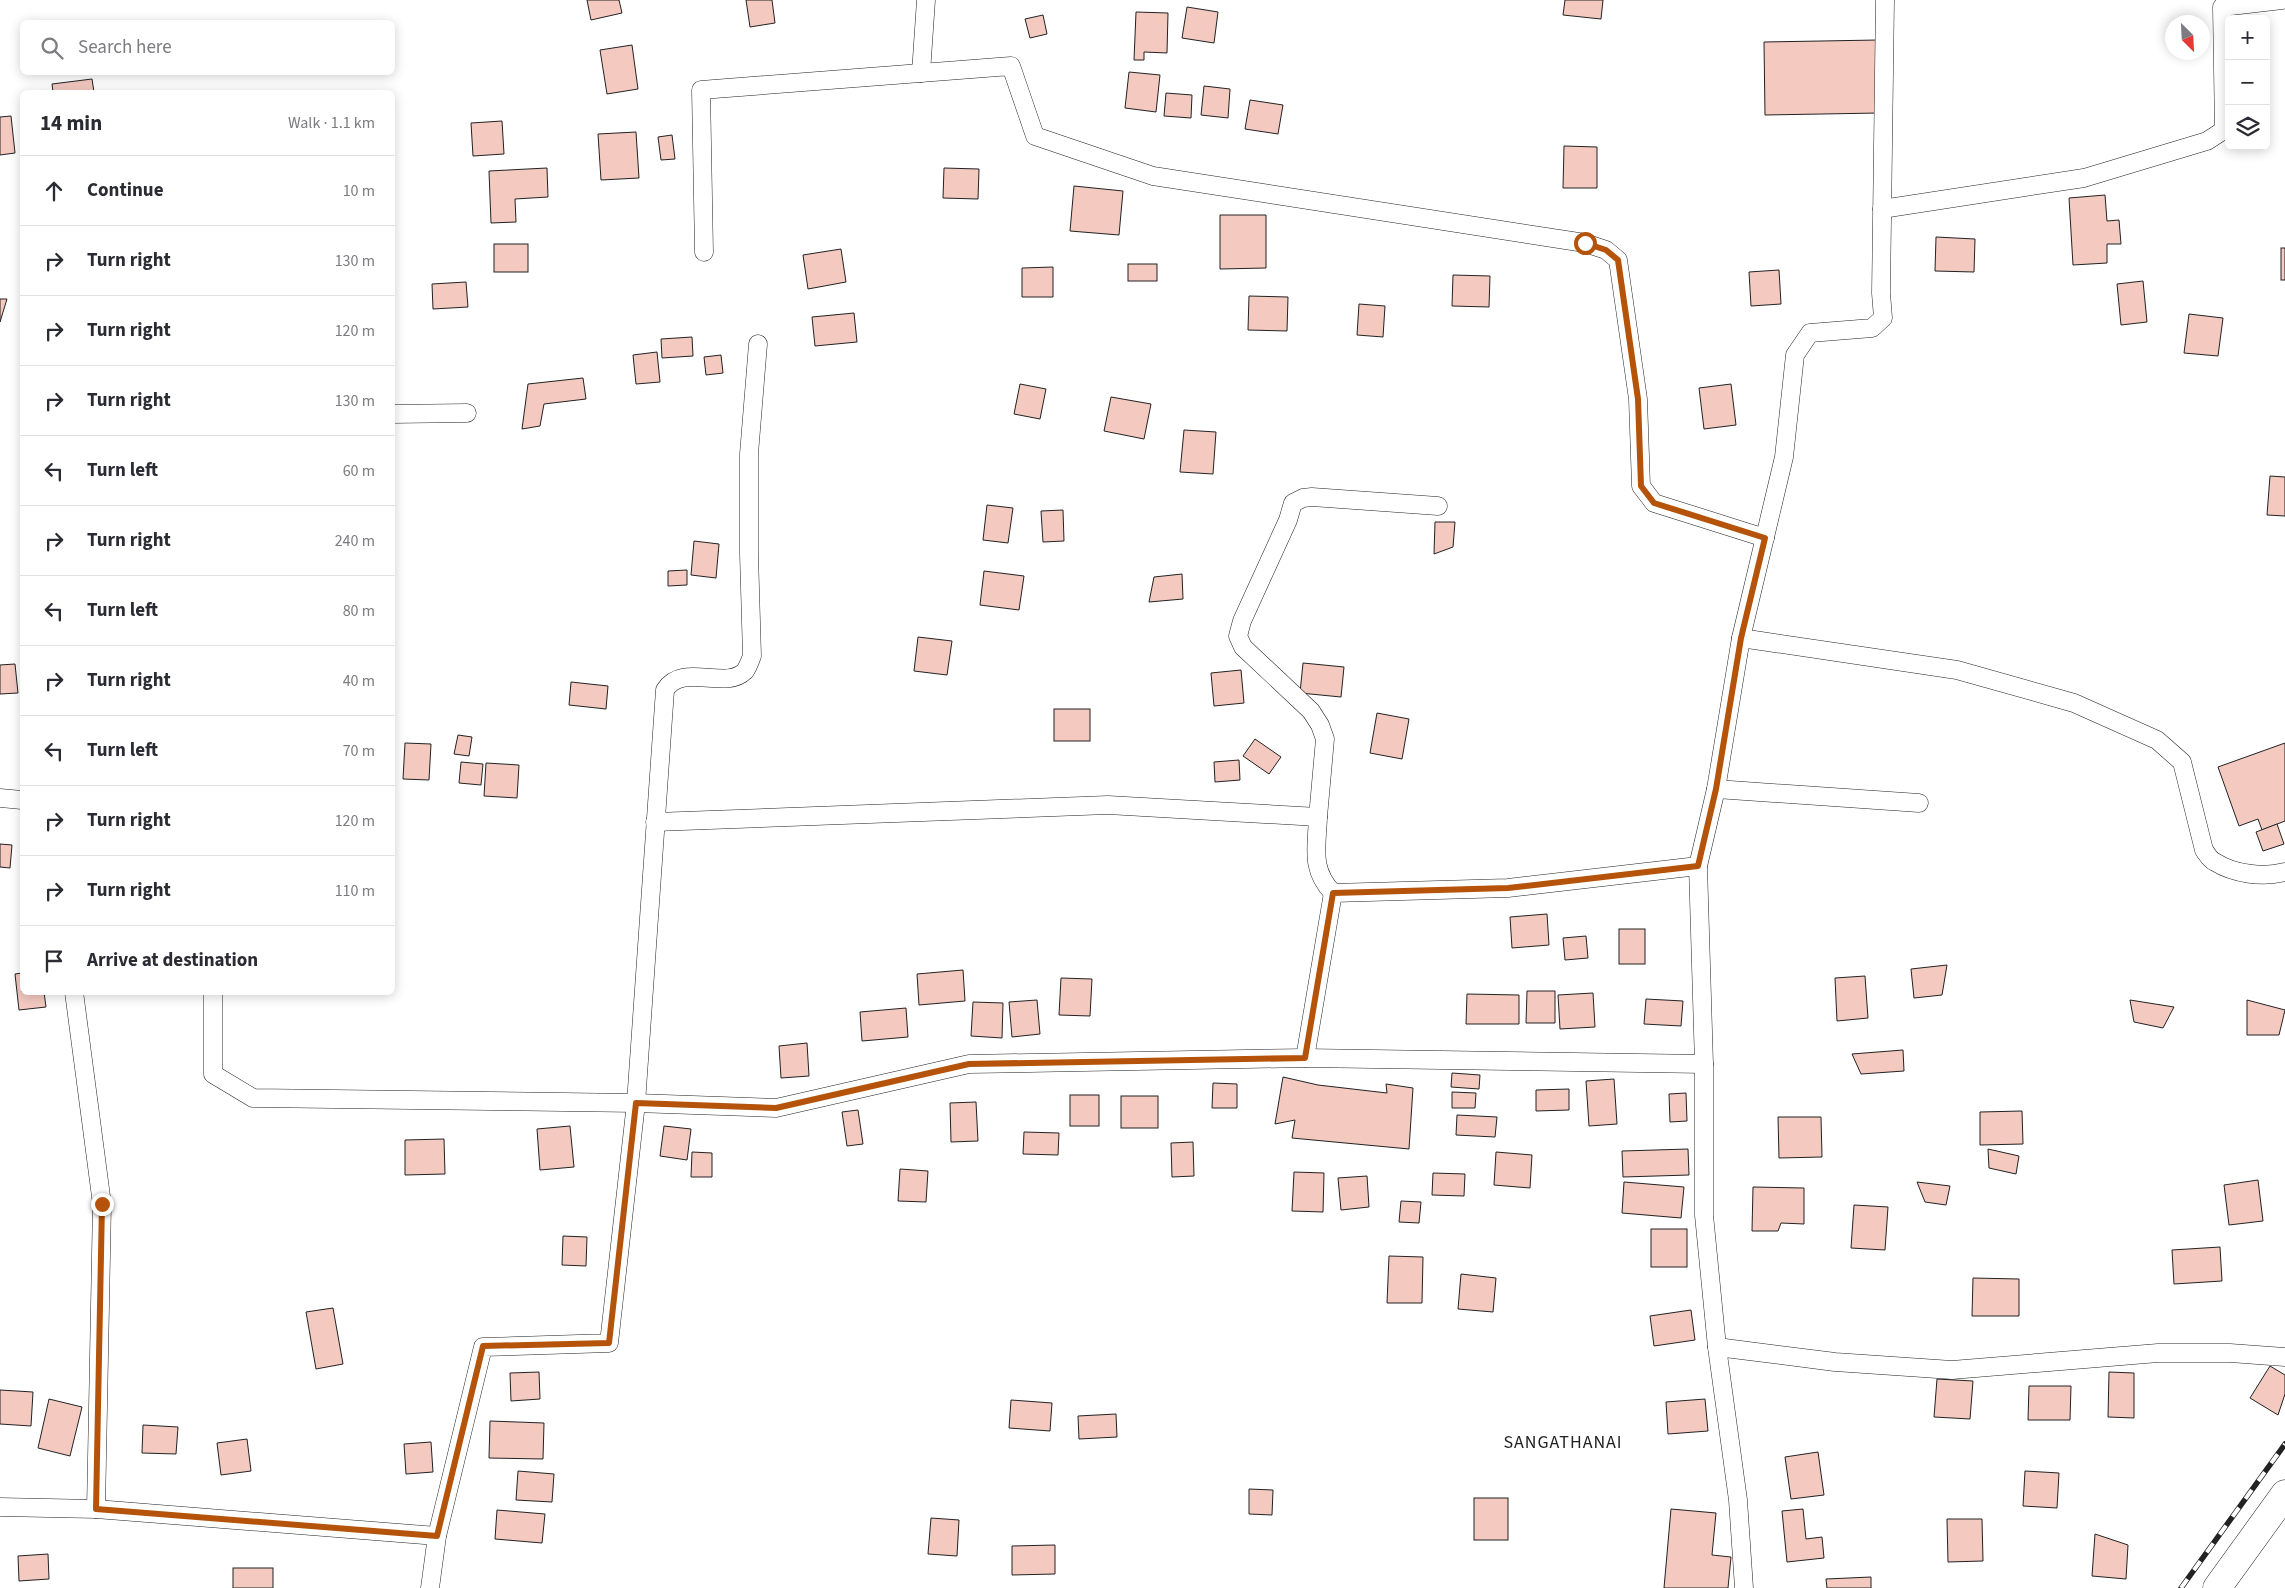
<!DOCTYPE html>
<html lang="en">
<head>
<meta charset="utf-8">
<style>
  :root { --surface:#fff; --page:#f2f2f3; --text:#2b2b33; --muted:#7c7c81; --line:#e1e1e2 }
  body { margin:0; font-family:"Source Sans 3",sans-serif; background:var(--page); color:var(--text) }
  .controls { position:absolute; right:15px; top:15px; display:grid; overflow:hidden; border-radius:8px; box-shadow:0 2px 12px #0003 }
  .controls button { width:45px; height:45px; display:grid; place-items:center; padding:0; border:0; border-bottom:1px solid var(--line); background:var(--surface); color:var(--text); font:25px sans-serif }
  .compass { position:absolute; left:2165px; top:15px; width:45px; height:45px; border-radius:50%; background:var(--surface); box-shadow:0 2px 12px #0003; rotate:156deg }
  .stop { position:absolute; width:15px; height:15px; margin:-11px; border:4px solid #b45309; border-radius:50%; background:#fff }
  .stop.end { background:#b45309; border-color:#fff; box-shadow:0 1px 5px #0008 }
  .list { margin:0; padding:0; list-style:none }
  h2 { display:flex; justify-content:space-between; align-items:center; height:65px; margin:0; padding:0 20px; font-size:21px }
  h2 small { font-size:16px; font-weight:400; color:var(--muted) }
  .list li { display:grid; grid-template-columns:32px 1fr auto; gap:15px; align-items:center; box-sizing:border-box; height:70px; padding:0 20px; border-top:1px solid var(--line) }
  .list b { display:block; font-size:19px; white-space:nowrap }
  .list em { font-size:16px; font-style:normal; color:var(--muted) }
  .icon { flex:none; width:28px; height:28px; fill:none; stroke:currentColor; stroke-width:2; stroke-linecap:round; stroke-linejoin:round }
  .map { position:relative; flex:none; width:2285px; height:1588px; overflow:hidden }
  .search { position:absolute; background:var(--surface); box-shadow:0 2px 12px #0003; left:20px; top:20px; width:375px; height:55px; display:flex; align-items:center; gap:12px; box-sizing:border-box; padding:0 18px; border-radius:8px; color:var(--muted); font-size:19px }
  .panel { position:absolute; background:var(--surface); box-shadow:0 2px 12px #0003; left:20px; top:90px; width:375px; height:905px; border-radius:8px }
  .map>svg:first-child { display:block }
  .building { fill:#f3c9c0; stroke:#222 }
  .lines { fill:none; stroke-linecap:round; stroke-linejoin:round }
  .minor-casing { stroke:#222; stroke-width:19 }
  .trunk-casing { stroke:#222; stroke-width:29 }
  .minor { stroke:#fff; stroke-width:18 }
  .trunk { stroke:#fff; stroke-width:28 }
  .rail-casing { stroke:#222; stroke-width:5.5 }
  .rail { stroke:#fff; stroke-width:4; stroke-dasharray:11; stroke-linecap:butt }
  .route { stroke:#b45309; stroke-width:6 }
  .labels { text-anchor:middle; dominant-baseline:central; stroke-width:4; stroke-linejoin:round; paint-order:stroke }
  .quarter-label { font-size:18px; letter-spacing:1px; fill:#222; stroke:#fff }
</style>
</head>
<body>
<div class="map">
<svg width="2285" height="1588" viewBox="0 0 2285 1588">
  <rect width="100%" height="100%" fill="#fff"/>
  <g class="building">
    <path d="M587 0H619L622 13 591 20Z"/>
    <path d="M746 0H772L775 23 750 27Z"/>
    <path d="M1565 0H1603L1601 19 1563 15Z"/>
    <path d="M1187 7 1218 12 1214 43 1182 38Z"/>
    <path d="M1136 12 1168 13 1167 53 1144 52V60H1134Z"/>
    <path d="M1043 15 1047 34 1030 38 1025 19Z"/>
    <path d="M1878 40 1879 113 1765 115 1764 42Z"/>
    <path d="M632 45 638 89 607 94 600 50Z"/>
    <path d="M1129 72 1160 75 1156 112 1125 108Z"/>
    <path d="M92 79 94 92H53L52 84Z"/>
    <path d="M1204 86 1230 89 1228 118 1201 115Z"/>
    <path d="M1166 93 1192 95 1191 118 1164 116Z"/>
    <path d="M1250 100 1283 105 1278 134 1245 129Z"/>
    <path d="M11 116 15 153 0 155V117Z"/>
    <path d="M502 121 504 154 473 156 471 123Z"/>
    <path d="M636 132 639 178 601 180 598 134Z"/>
    <path d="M672 135 675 159 661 160 658 137Z"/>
    <path d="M1564 146 1597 147V188H1563Z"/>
    <path d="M547 168 548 197 515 199 516 222 491 223 489 171Z"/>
    <path d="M944 168 979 169 978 199 943 198Z"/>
    <path d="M1074 186 1123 191 1119 235 1070 231Z"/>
    <path d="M2105 195 2107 221 2119 220 2121 244H2107V263L2073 265 2069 198Z"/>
    <path d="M1220 215H1266V268L1220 269Z"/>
    <path d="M1936 237 1975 239 1974 272 1935 271Z"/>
    <rect x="494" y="244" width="34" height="28"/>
    <rect x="2281" y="248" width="4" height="32"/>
    <path d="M841 249 846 282 808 289 803 255Z"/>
    <rect x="1128" y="264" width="29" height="17"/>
    <path d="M1053 267V297H1022V268Z"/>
    <path d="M1779 270 1781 304 1751 306 1749 272Z"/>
    <path d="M1453 275 1490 276 1489 307 1452 306Z"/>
    <path d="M2143 281 2147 322 2121 325 2117 284Z"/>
    <path d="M466 282 468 307 433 309 432 284Z"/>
    <path d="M1249 296 1288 297 1287 331 1248 330Z"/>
    <path d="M0 299H7L0 322Z"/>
    <path d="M1359 304 1385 306 1383 337 1357 335Z"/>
    <path d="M854 313 857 342 815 346 812 317Z"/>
    <path d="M2189 314 2223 318 2218 356 2184 353Z"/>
    <path d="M692 337 693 356 662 358 661 339Z"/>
    <path d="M657 352 660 382 636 384 633 355Z"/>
    <path d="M721 355 723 373 706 375 704 357Z"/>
    <path d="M583 378 586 399 544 404 540 426 522 429 528 384Z"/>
    <path d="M1020 384 1046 389 1040 419 1014 414Z"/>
    <path d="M1731 384 1736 425 1704 429 1699 388Z"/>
    <path d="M1111 397 1151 404 1144 439 1104 431Z"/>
    <path d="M1184 430 1216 432 1213 474 1180 472Z"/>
    <path d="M2270 476 2285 477V516L2267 515Z"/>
    <path d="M987 505 1013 508 1008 543 983 540Z"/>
    <path d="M1063 510 1064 541 1043 542 1041 511Z"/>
    <path d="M1435 522H1455L1453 547 1434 554Z"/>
    <path d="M694 541 719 544 716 578 691 575Z"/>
    <path d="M687 570V585L668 586V571Z"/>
    <path d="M984 571 1024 576 1019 610 980 605Z"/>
    <path d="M1182 574 1183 599 1149 602 1154 577Z"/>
    <path d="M918 637 952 641 947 675 914 671Z"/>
    <path d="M1303 663 1344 667 1341 697 1300 693Z"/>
    <path d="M15 664 18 693 0 694V665Z"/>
    <path d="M1241 670 1244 703 1214 706 1211 673Z"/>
    <path d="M571 682 608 686 606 709 569 705Z"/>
    <rect x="1054" y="709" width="36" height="32"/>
    <path d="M1377 713 1409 719 1402 759 1370 753Z"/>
    <path d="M458 735 472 737 469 756 454 754Z"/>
    <path d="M1255 739 1281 757 1269 774 1243 756Z"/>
    <path d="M405 743 431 744 429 780 403 779Z"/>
    <path d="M2285 743V821L2262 830 2258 819 2239 826 2218 767Z"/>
    <path d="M1239 760 1240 780 1215 782 1214 762Z"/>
    <path d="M461 762 483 764 481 785 459 783Z"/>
    <path d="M486 763 519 765 517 798 484 796Z"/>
    <path d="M2277 824 2284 844 2263 851 2256 832Z"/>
    <path d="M0 844 12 845 10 868 0 867Z"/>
    <path d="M1547 914 1549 945 1512 948 1510 917Z"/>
    <rect x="1619" y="929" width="26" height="35"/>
    <path d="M1586 936 1588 958 1565 960 1563 938Z"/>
    <path d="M1947 965 1942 995 1914 998 1911 969Z"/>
    <path d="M963 970 965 1001 919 1005 917 974Z"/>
    <path d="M22 973V992H44L46 1007 19 1010 15 974Z"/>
    <path d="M1865 976 1868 1018 1837 1021 1835 978Z"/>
    <path d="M1061 978 1092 979 1090 1016 1059 1015Z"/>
    <path d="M1527 991H1555V1023H1526Z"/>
    <path d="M1593 993 1595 1027 1560 1029 1558 995Z"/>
    <path d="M1467 994 1519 995V1024H1466Z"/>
    <path d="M1646 999 1683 1001 1681 1026 1644 1024Z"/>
    <path d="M1037 1000 1040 1034 1012 1037 1009 1002Z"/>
    <path d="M2130 1000 2174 1007 2163 1028 2134 1022Z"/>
    <path d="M2247 1000 2285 1010 2279 1035H2247Z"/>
    <path d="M973 1002 1003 1003 1002 1038 971 1036Z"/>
    <path d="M906 1008 908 1037 862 1041 860 1012Z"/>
    <path d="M807 1043 809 1076 781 1078 779 1046Z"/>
    <path d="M1903 1050 1904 1071 1861 1074 1852 1054Z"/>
    <path d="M1452 1073 1480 1075 1479 1089 1451 1087Z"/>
    <path d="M1283 1077 1318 1085 1387 1093 1386 1084 1413 1088 1409 1149 1292 1138 1295 1120 1275 1124Z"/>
    <path d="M1614 1079 1617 1124 1589 1126 1586 1081Z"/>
    <path d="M1213 1083 1237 1084V1108H1212Z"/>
    <path d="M1569 1089V1110L1536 1111V1090Z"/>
    <path d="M1452 1092 1476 1093 1475 1108H1452Z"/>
    <path d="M1686 1093 1687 1121 1670 1122 1669 1094Z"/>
    <rect x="1070" y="1095" width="29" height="31"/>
    <rect x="1121" y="1096" width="37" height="32"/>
    <path d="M976 1102 978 1141 951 1142 950 1103Z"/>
    <path d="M858 1110 863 1144 847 1146 842 1112Z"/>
    <path d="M2022 1111 2023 1144 1980 1145V1112Z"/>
    <path d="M1457 1115 1497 1117 1495 1137 1456 1135Z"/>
    <path d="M1778 1117H1821L1822 1157 1779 1158Z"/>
    <path d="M570 1126 574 1167 540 1170 537 1129Z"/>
    <path d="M664 1126 691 1129 687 1160 660 1156Z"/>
    <path d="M1024 1132 1059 1133 1058 1155 1023 1154Z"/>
    <path d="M444 1139 445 1174 405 1175V1140Z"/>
    <path d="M1193 1142 1194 1176 1172 1177 1171 1143Z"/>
    <path d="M1688 1149 1689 1175 1623 1177 1622 1151Z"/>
    <path d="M1988 1149 2019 1156 2016 1174 1989 1168Z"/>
    <path d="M692 1152 712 1153V1177H691Z"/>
    <path d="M1496 1152 1532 1155 1530 1188 1494 1185Z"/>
    <path d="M900 1169 928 1171 926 1202 898 1201Z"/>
    <path d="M1294 1172 1324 1173 1323 1212 1292 1211Z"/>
    <path d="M1433 1173 1465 1174 1464 1196 1432 1195Z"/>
    <path d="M1367 1176 1369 1207 1341 1210 1338 1178Z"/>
    <path d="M2258 1180 2263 1221 2229 1225 2224 1185Z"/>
    <path d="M1624 1182 1684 1187 1681 1218 1622 1213Z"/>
    <path d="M1917 1182 1950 1186 1946 1205 1925 1202Z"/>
    <path d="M1753 1187 1804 1188V1224L1781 1223 1778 1231H1752Z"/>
    <path d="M1401 1201 1421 1202 1419 1223 1399 1222Z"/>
    <path d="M1854 1205 1888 1207 1885 1250 1851 1248Z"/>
    <rect x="1651" y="1229" width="36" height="38"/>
    <path d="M563 1236 587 1237 586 1266 562 1265Z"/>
    <path d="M2220 1247 2222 1281 2174 1284 2172 1250Z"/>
    <path d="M1389 1256 1423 1257 1422 1303H1387Z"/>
    <path d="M1461 1274 1496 1278 1493 1312 1458 1309Z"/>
    <path d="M1973 1278 2019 1279V1316H1972Z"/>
    <path d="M333 1308 343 1364 316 1369 306 1312Z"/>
    <path d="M1691 1310 1695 1340 1654 1346 1650 1316Z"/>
    <path d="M2270 1366 2285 1375V1394L2278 1415 2250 1398Z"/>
    <path d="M539 1372 540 1399 511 1401 510 1373Z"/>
    <path d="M2109 1372 2134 1373V1418L2108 1417Z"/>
    <path d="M1937 1379 1973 1381 1970 1419 1934 1417Z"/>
    <path d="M2029 1386H2071L2070 1420H2028Z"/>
    <path d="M0 1390 33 1392 31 1426 0 1424Z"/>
    <path d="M49 1399 82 1407 70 1456 38 1448Z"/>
    <path d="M1705 1399 1708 1431 1668 1434 1666 1402Z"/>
    <path d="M1011 1400 1052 1403 1050 1431 1009 1428Z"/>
    <path d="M1116 1414 1117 1437 1079 1439 1078 1416Z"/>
    <path d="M490 1421 544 1423 543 1459 489 1458Z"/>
    <path d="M143 1425 178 1427 176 1454 142 1453Z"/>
    <path d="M247 1439 251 1471 221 1475 217 1443Z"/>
    <path d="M431 1442 433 1472 406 1474 404 1444Z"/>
    <path d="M1818 1452 1824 1495 1791 1499 1785 1457Z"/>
    <path d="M518 1471 554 1474 552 1502 516 1500Z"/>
    <path d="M2025 1471 2059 1473 2057 1508 2023 1506Z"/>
    <path d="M1249 1489 1273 1490 1272 1515 1249 1514Z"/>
    <rect x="1474" y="1498" width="34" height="42"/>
    <path d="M1671 1509 1716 1513 1712 1555 1731 1557 1728 1588H1664Z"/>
    <path d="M1803 1509 1806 1539 1822 1537 1824 1558 1787 1562 1782 1511Z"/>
    <path d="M497 1510 545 1514 542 1543 495 1539Z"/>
    <path d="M931 1518 959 1520 957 1556 928 1554Z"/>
    <path d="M1947 1519H1982L1983 1561 1948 1562Z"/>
    <path d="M2095 1534 2128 1545 2126 1579 2092 1576Z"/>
    <path d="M1055 1545V1574L1012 1575V1546Z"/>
    <path d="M48 1554 49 1579 19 1581 18 1556Z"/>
    <rect x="233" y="1568" width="40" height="20"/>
    <path d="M1871 1577V1588H1827L1826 1579Z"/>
  </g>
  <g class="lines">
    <g class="minor-casing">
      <g id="minor">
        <path d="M921 73 926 0"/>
        <path d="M1882 209 2084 178 2207 141 2224 130 2222 7 2282 0"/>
        <path d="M704 252 701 90 1011 66 1035 136 1153 176 1585 243 1606 250 1618 260 1638 399 1641 486 1654 503 1765 538"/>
        <path d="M392 414 467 413"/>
        <path d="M1741 638 1957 670 2074 703 2157 740 2182 762 2204 850C2207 854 2210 860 2215 862 2234 874 2264 878 2285 872"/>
        <path d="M1716 789 1919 803"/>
        <path d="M0 798 22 800"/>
        <path d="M1318 817 1325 739 1320 725 1311 711 1243 647 1238 636 1242 621 1288 520 1293 503 1303 498 1312 497 1438 506"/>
        <path d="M655 822 1108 805 1318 817C1317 847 1310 869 1333 893L1508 888 1698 866"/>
        <path d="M74 992 102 1204 96 1509"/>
        <path d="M213 992V1074L253 1098 636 1103 776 1108 969 1064 1305 1058 1704 1064"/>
        <path d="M1305 1058 1333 893"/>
        <path d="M1717 1347 1835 1362 1952 1370 2158 1353H2230L2285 1357"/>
        <path d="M0 1507 96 1509 437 1536 430 1588"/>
        <path d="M437 1536 483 1347 609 1343 636 1103 665 690C683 662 725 691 745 671 748 667 750 661 752 656L749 554V454L758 344"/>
        <path d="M1744 1588 1738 1500 1717 1347 1704 1215V1064L1698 866 1716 789 1741 638 1784 457 1795 355 1810 333 1872 328 1883 318 1881 293 1885 0"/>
      </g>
    </g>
    <g class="trunk-casing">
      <path id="trunk" d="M2217 1588 2285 1494"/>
    </g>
    <use href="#minor" class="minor"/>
    <use href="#trunk" class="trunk"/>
    <g class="rail-casing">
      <path id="rail" d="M2181 1588 2285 1444"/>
    </g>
    <use href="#rail" class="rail"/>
  </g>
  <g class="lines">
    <path class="route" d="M102 1204 96 1509 437 1536 483 1346 609 1343 636 1103 776 1108 969 1064 1305 1058 1333 893 1508 888 1698 866 1716 789 1741 638 1765 538 1654 503 1641 486 1638 399 1618 260 1606 250 1585 243"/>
  </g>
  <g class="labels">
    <g class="quarter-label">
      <text x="1563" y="1442">SANGATHANAI</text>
    </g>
  </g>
</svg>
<div class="controls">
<button>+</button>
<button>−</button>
<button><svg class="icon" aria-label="layers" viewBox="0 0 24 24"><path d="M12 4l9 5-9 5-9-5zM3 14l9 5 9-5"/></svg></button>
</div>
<svg class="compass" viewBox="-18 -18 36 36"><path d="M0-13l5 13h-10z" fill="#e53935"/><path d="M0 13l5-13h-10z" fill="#7c7c81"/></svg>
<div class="stop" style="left:1585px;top:243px"></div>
<div class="stop end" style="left:102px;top:1204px"></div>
<div class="search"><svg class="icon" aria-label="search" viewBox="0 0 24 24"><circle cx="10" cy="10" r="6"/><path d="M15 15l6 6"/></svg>Search here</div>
<section class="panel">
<h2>14 min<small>Walk · 1.1 km</small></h2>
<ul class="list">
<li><svg class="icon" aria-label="ahead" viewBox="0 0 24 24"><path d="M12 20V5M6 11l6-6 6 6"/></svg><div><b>Continue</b></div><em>10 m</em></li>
<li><svg class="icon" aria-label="right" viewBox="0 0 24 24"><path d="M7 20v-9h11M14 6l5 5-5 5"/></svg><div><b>Turn right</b></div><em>130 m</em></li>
<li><svg class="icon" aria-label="right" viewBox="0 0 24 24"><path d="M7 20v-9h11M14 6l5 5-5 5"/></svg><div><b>Turn right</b></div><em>120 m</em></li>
<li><svg class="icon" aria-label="right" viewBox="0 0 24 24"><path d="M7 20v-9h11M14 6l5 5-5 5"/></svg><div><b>Turn right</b></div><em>130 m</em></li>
<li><svg class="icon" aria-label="left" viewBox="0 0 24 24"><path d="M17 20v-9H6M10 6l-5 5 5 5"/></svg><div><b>Turn left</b></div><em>60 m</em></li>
<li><svg class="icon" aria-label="right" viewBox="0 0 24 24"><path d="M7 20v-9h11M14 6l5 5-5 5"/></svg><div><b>Turn right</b></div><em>240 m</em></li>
<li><svg class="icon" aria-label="left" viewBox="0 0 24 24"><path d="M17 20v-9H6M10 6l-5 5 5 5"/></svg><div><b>Turn left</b></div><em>80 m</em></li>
<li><svg class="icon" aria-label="right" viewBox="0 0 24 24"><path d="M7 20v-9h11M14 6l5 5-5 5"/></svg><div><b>Turn right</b></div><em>40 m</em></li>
<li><svg class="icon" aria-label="left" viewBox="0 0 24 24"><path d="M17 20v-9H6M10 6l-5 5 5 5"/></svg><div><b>Turn left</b></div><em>70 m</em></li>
<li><svg class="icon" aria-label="right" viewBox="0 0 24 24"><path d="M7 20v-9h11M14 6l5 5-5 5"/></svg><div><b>Turn right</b></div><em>120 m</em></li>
<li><svg class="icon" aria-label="right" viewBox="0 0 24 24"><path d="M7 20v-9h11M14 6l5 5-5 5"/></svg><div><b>Turn right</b></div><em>110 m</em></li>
<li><svg class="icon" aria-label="arrive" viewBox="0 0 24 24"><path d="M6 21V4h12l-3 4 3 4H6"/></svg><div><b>Arrive at destination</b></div></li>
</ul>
</section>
</div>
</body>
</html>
